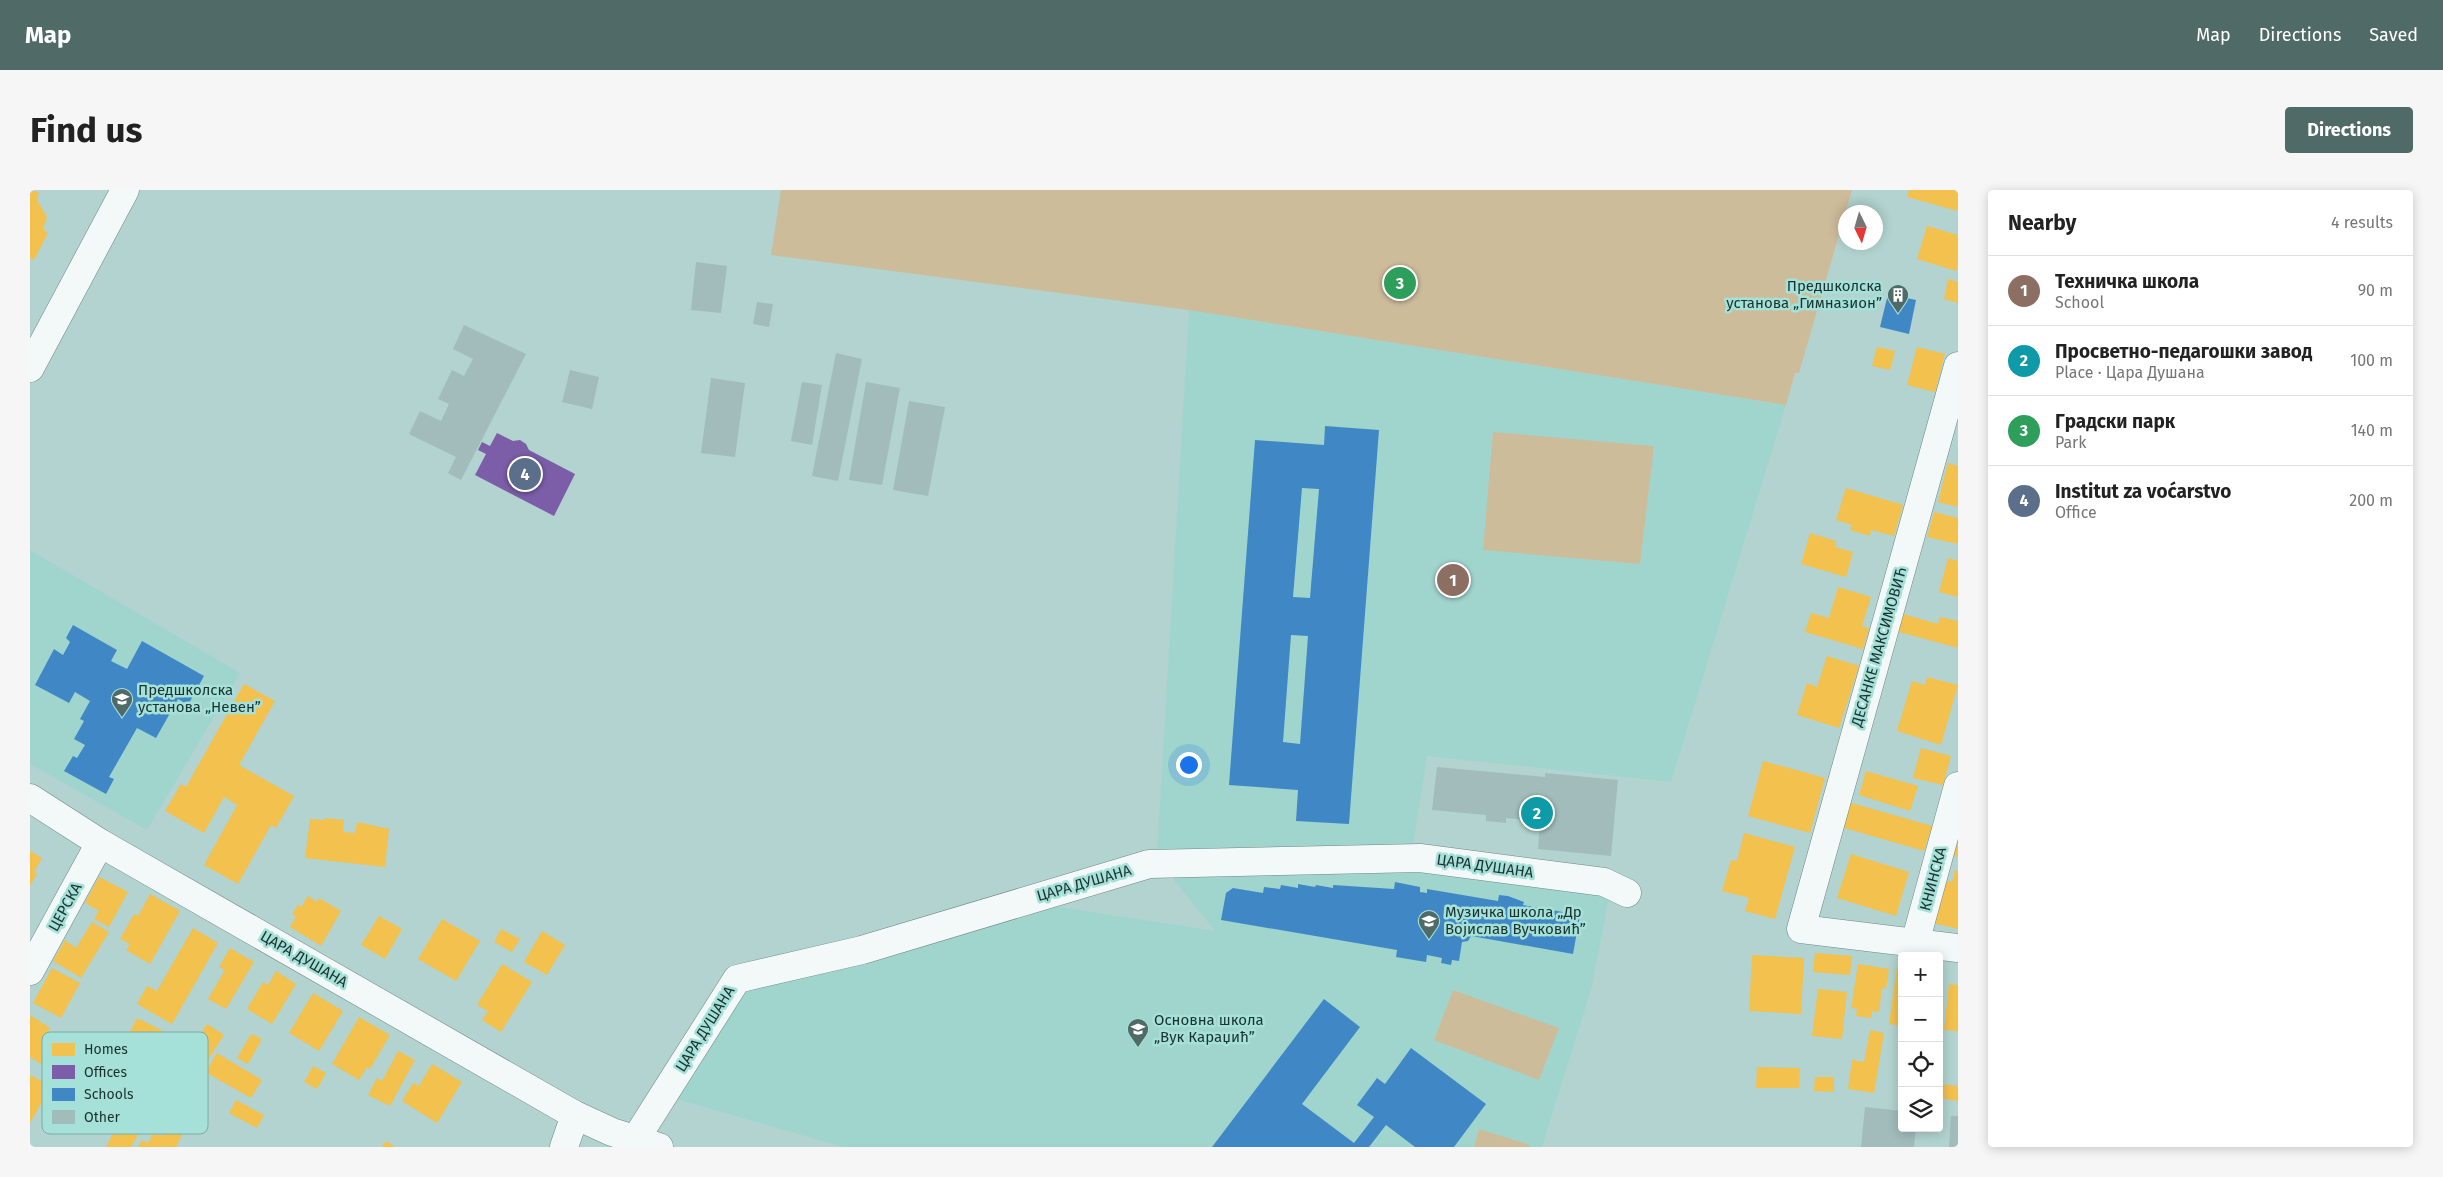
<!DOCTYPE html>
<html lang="en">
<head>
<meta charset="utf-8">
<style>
  :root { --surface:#fff; --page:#f6f6f6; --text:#222; --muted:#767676; --line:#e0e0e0; --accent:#4f6a67 }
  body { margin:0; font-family:"Fira Sans",sans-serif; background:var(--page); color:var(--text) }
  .controls { position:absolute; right:15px; bottom:15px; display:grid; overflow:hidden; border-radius:5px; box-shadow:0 2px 12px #0003 }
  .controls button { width:45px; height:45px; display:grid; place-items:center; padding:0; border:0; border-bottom:1px solid var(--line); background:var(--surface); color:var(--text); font:25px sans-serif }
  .compass { position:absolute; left:1808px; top:15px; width:45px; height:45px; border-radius:50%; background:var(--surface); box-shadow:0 2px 12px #0003; rotate:175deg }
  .you { position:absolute; left:1158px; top:574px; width:18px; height:18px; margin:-12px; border:4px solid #fff; border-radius:50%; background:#1a73e8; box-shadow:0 0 0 8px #1a73e833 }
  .badge { display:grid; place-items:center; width:32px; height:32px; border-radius:50%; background:var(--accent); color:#fff; font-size:16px; font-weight:700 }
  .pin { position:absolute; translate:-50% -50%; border:2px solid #fff; box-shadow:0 1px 5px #0006 }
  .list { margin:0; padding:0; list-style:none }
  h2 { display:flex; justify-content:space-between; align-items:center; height:65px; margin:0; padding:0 20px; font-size:21px }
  h2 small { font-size:16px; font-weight:400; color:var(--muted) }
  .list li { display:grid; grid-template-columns:32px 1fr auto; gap:15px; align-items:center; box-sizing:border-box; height:70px; padding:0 20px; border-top:1px solid var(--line) }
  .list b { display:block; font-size:19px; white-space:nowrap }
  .list p { margin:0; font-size:16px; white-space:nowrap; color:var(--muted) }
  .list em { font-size:16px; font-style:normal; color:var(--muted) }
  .icon { flex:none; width:28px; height:28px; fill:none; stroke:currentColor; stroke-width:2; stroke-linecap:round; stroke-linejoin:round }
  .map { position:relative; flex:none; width:1928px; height:957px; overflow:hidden; border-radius:5px }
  header { display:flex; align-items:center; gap:30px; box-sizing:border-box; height:70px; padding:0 25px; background:var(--accent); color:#fff }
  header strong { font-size:24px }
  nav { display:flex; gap:28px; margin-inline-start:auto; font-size:18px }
  .intro { display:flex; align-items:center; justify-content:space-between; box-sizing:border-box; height:120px; padding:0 30px }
  h1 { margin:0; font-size:35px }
  .button { padding:12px 22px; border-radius:5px; background:var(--accent); color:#fff; font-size:18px; font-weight:700 }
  main { display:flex; gap:30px; padding:0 30px }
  aside { flex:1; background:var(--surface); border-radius:5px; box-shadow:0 2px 12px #0003 }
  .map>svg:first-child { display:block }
  .built { fill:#a0d5ce }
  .green { fill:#cdbc9a }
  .homes { fill:#f2c14e }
  .offices { fill:#7b5ea7 }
  .schools { fill:#3f88c5; fill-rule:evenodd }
  .building { fill:#a2bcbc }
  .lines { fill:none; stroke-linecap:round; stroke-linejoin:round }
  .minor-casing { stroke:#6d8885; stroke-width:29 }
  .minor { stroke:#f3f8f8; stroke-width:28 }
  .labels { text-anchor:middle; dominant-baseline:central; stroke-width:5; stroke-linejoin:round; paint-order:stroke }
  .poi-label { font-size:15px; fill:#1a322f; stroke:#a5e1d9; text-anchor:start }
  .street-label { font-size:15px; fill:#1a322f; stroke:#a5e1d9 }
  .key { fill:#a5e1d9; stroke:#7baca6; stroke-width:1 }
  .key-label { font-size:14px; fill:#1a322f }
</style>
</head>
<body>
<header>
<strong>Map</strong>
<nav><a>Map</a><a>Directions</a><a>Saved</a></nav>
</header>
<div class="intro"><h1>Find us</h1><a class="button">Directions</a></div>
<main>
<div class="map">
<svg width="1928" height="957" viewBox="0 0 1928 957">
  <rect width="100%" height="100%" fill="#b2d3cf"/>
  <g class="built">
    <path d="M1159 120 1756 215 1641 592 1397 566 1383 655 1127 663Z"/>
    <path d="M0 360 210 483 117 640 0 574Z"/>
    <path d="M1381 679 1579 707 1562 796 1512 957H813L643 908 709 801 1016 715 1185 741 1139 684Z"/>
  </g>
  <g class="green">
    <path d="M751 0H1822L1769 183H1765L1756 215 1159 120 741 65Z"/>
    <path d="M1463 242 1624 256 1610 374 1453 360Z"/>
    <path d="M1423 800 1529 838 1509 890 1404 850Z"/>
    <path d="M1449 939 1500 955V957H1444Z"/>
  </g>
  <g class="homes">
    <path d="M0 0 9 3 7 10 17 27 13 39 18 43 4 70 0 68Z"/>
    <path d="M1879 0H1928V21L1877 7Z"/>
    <path d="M1897 36 1928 45V73L1926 81 1887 69Z"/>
    <path d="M1918 89 1928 92V113L1914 109Z"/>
    <path d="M1847 157 1865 161 1860 180 1842 176Z"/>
    <path d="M1887 157 1915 164 1905 202 1877 195Z"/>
    <path d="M1918 273 1928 276V317L1908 312Z"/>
    <path d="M1816 298 1873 315 1864 346 1841 340 1840 346 1820 340 1822 335 1806 330Z"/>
    <path d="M1904 322 1928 328V354L1897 347Z"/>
    <path d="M1780 343 1806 351 1805 357 1823 362 1816 387 1771 374Z"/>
    <path d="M1918 368 1928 371V407L1909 402Z"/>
    <path d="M1808 397 1841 407 1832 436 1839 438 1833 459 1775 442 1781 423 1799 428Z"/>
    <path d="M1873 424 1908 434 1910 427 1928 431V458L1869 442Z"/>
    <path d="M1797 466 1829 476 1809 538 1767 525 1777 493 1787 497Z"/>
    <path d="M1897 487 1928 495 1911 555 1867 541 1882 491 1895 495Z"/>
    <path d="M214 494 245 511 209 575 264 606 246 638 241 635 208 694 174 675 207 615 194 607 174 643 135 621 151 594 156 597Z"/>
    <path d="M1891 558 1921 566 1913 595 1883 588Z"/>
    <path d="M1733 571 1795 588 1780 643 1718 626Z"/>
    <path d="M1836 581 1888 596 1880 621 1829 605Z"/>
    <path d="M1818 612 1902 636 1894 661 1811 637Z"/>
    <path d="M295 628 314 630 313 642 325 643 327 632 359 639 355 677 275 668 280 629 295 630Z"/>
    <path d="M1928 641V667L1920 664Z"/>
    <path d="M1714 643 1765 657 1745 729 1715 721 1719 708 1692 701 1701 670 1707 671Z"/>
    <path d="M0 661 12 668 4 682 7 684 0 696Z"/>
    <path d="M1821 664 1879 682 1866 726 1807 708Z"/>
    <path d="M1925 680 1928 681V739L1903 733 1914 690 1922 692Z"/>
    <path d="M69 687 98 702 79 737 64 729 69 721 55 713Z"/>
    <path d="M120 704 150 721 120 774 96 760 100 754 90 749 104 724 108 726Z"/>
    <path d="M278 706 287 712 289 708 311 721 291 756 260 737 266 726 262 724 268 715 271 717Z"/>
    <path d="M349 726 372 739 355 769 331 755Z"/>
    <path d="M412 729 450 751 426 791 388 769Z"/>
    <path d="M62 732 79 742 51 788 23 771 35 750 46 758Z"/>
    <path d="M163 738 188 753 142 834 107 814 117 796 127 801Z"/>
    <path d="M471 739 490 749 482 762 464 752Z"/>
    <path d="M512 741 535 755 517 785 494 772Z"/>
    <path d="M200 758 224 772 196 819 178 809 195 780 189 777Z"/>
    <path d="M1785 763 1822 766 1820 785 1783 782Z"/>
    <path d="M1722 765 1774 768 1771 824 1719 821Z"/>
    <path d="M472 774 502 792 471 842 452 830 458 821 447 815Z"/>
    <path d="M1828 774 1859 779 1856 799 1852 798 1849 822 1842 821 1841 828 1826 826 1827 819 1821 818Z"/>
    <path d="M1867 777 1872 778V836L1859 834Z"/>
    <path d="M22 778 50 793 31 828 3 813Z"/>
    <path d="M246 781 266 794 242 834 217 819 233 792 238 795Z"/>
    <path d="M1919 794 1928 795V841L1914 840Z"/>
    <path d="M1788 799 1817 802 1812 849 1782 846Z"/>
    <path d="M283 803 313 821 289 861 259 843Z"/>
    <path d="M1909 813H1912L1910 827H1909Z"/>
    <path d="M0 825 20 838 13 850 22 856 11 874 0 867Z"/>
    <path d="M329 827 360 845 340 879 337 877 329 890 302 874Z"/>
    <path d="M107 828 137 843 128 861 98 845Z"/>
    <path d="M177 834 194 845 169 884 152 873Z"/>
    <path d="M1840 840 1854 843 1844 903 1818 899 1822 870 1834 872Z"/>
    <path d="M221 844 232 849 218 874 207 868Z"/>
    <path d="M368 861 385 870 360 916 338 905 347 888 352 891Z"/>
    <path d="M187 863 232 890 221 908 175 882Z"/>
    <path d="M402 874 432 892 407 933 372 911 383 893 389 896Z"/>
    <path d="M283 876 296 883 287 899 274 892Z"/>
    <path d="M1727 877 1770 878 1769 898H1726Z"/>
    <path d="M0 885 21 896 0 933Z"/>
    <path d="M1785 887H1804V902L1784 901Z"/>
    <path d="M1909 894 1928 896V911L1909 908Z"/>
    <path d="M206 910 234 925 227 938 199 923Z"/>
    <path d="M142 925 158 933 146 957H108L112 950 118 953 123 943 131 946Z"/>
    <path d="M88 934 108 945 101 957H76Z"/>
    <path d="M356 951 365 957H352Z"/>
  </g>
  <path class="offices" d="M467 243 483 251 490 250 496 254 499 260 545 284 524 326 445 285 456 264 448 260 452 252 460 256Z"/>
  <g class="schools">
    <path d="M1858 104 1886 110 1879 144 1850 137Z"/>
    <path d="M1295 236 1349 240 1319 634 1266 631 1268 600 1199 595 1225 250 1294 255ZM1272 298 1289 299 1280 408 1263 407ZM1261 445 1278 446 1270 554 1253 552Z"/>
    <path d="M43 435 87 460 81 471 97 479 112 451 174 486 158 515 148 509 126 548 107 538 79 587 84 589 76 604 34 581 43 566 47 568 55 555 44 549 54 531 50 529 60 511 45 502 39 513 5 495 24 459 33 465 40 452 36 448Z"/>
    <path d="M1365 692 1390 697V702L1397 703V699L1468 711 1469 705 1478 706 1494 712 1493 715 1550 725 1543 764 1441 746 1438 751 1432 752 1429 771 1422 770 1421 775 1411 773 1412 768 1397 765 1396 772 1366 767 1367 760 1191 730 1196 703 1203 698 1233 703 1234 697 1250 699 1251 695 1268 698V694L1285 697 1286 695 1303 698V695L1364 699Z"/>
    <path d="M1294 809 1330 837 1272 914 1324 953 1344 927 1327 915 1347 888 1355 894 1381 858 1456 914 1424 957H1385L1356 935 1339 957H1182Z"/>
  </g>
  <g class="building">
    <path d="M666 72 697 76 691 123 661 120Z"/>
    <path d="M727 112 743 114 739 137 723 134Z"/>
    <path d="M434 135 496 164 431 290 418 283 426 267 379 244 390 221 411 231 419 214 408 209 422 180 434 186 443 169 423 159Z"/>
    <path d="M806 163 832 169 808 291 782 286Z"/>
    <path d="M540 180 569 187 562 219 532 212Z"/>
    <path d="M681 188 715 193 705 267 671 263Z"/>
    <path d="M772 192 792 195 782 255 761 251Z"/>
    <path d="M836 192 870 198 852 295 819 290Z"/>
    <path d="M879 211 915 217 898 306 863 300Z"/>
    <path d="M1407 577 1515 587V583L1588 590 1581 666 1508 659 1510 631 1476 628V633L1456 631V625L1402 620Z"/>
    <path d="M1835 917 1872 921V938H1886L1884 957H1831Z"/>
    <path d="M1921 926H1928V957H1919Z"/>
  </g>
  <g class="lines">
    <g class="minor-casing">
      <g id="minor">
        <path d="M1928 176 1771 739 1928 758"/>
        <path d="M0 178 95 0"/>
        <path d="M0 608 70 653 545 925 582 942 629 957"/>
        <path d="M1885 753 1928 596"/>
        <path d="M0 781 70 653"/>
        <path d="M605 950 707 789 832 760 1119 674 1390 668 1574 692 1597 703"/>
        <path d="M534 957 545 925"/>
      </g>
    </g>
    <use href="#minor" class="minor"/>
  </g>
  <defs>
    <g id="building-pin" transform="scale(1.125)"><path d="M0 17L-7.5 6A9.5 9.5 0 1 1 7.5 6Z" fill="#4f6a67" stroke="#a5e1d9"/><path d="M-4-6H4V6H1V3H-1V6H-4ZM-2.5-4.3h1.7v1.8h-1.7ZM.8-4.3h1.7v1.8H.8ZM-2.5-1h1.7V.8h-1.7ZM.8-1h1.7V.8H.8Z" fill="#fff"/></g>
    <g id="school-pin" transform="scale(1.125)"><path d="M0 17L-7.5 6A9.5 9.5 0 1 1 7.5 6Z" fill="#4f6a67" stroke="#a5e1d9"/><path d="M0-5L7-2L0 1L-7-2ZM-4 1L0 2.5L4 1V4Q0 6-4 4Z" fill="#fff"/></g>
  </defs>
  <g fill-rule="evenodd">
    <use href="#building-pin" x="1868" y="105"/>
    <use href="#school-pin" x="92" y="509"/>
    <use href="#school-pin" x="1399" y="731"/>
    <use href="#school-pin" x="1108" y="839"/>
  </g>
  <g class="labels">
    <g class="poi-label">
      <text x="1852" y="96" text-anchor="end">Предшколска<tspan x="1852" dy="17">установа „Гимназион”</tspan></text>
      <text x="108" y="500">Предшколска<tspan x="108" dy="17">установа „Невен”</tspan></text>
      <text x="1415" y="722">Музичка школа „Др<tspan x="1415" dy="17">Војислав Вучковић”</tspan></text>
      <text x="1124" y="830">Основна школа<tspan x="1124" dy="17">„Вук Караџић”</tspan></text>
    </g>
    <g class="street-label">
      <text transform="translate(1849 457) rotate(-74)">ДЕСАНКЕ МАКСИМОВИЋ</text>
      <text transform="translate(1455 676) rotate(8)">ЦАРА ДУШАНА</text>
      <text transform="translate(1903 689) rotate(-75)">КНИНСКА</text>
      <text transform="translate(1054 693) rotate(-16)">ЦАРА ДУШАНА</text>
      <text transform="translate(35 717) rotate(-61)">ЦЕРСКА</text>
      <text transform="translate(274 769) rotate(30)">ЦАРА ДУШАНА</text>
      <text transform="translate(675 839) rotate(-58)">ЦАРА ДУШАНА</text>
    </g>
  </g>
  <rect x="12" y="842" width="166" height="102" rx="8" class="key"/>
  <rect x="22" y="853" width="23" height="13" fill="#f2c14e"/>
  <rect x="22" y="875" width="23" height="14" fill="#7b5ea7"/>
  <rect x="22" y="898" width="23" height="13" fill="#3f88c5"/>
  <rect x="22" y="920" width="23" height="14" fill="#a2bcbc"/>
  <g class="key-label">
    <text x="54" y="864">Homes</text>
    <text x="54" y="887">Offices</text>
    <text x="54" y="909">Schools</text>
    <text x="54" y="932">Other</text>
  </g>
</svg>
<div class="controls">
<button>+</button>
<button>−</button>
<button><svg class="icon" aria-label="locate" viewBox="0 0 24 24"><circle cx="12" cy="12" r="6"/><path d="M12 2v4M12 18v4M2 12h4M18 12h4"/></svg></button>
<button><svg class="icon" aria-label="layers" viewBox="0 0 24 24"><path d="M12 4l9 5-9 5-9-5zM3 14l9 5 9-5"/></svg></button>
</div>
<svg class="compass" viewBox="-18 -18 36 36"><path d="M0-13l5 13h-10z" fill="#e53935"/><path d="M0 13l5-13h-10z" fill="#767676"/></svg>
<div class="you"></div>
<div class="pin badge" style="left:1423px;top:390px;background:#8d6e63">1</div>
<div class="pin badge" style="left:1507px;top:623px;background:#0f9aa8">2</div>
<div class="pin badge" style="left:1370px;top:93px;background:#2e9e5b">3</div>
<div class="pin badge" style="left:495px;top:284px;background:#5c6f8a">4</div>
</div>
<aside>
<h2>Nearby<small>4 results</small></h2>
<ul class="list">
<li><span class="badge" style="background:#8d6e63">1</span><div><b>Техничка школа</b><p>School</p></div><em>90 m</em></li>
<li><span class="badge" style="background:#0f9aa8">2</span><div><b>Просветно-педагошки завод</b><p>Place · Цара Душана</p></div><em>100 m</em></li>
<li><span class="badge" style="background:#2e9e5b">3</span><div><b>Градски парк</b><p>Park</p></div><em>140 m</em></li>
<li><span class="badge" style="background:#5c6f8a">4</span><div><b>Institut za voćarstvo</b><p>Office</p></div><em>200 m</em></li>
</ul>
</aside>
</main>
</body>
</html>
